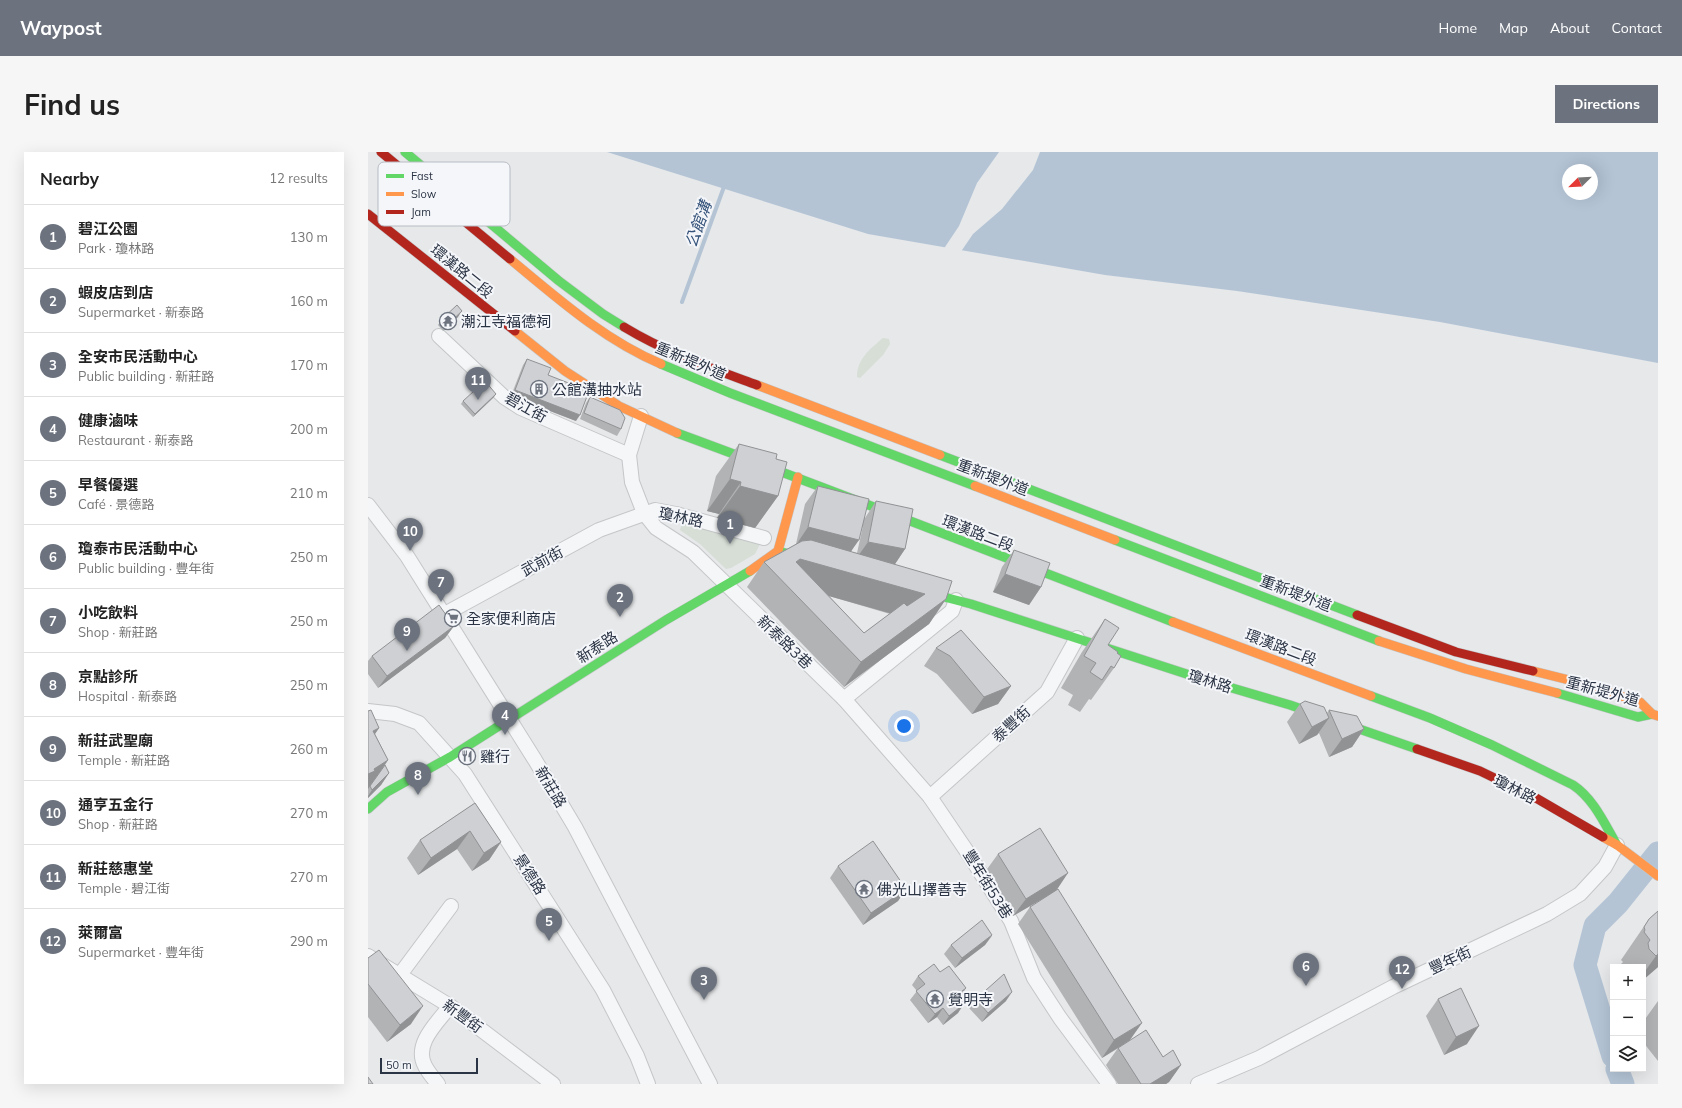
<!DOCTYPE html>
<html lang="en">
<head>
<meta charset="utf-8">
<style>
  :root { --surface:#fff; --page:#f6f6f6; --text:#222; --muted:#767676; --line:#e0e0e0; --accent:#6c737f }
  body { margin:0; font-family:Mulish,"Noto Sans TC",sans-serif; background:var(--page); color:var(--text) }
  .controls { position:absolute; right:12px; bottom:12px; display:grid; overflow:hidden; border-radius:0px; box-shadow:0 4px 16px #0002 }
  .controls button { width:36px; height:36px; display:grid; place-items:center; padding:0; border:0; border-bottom:1px solid var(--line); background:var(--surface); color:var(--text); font:20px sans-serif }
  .compass { position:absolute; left:1194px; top:12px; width:36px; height:36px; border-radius:50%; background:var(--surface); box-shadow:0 4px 16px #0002; rotate:246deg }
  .scale { position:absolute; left:12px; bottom:10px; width:98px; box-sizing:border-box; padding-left:4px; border:2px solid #2b3445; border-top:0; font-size:11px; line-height:14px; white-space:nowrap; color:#2b3445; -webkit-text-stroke:3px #f4f6f9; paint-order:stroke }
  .you { position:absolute; left:536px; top:574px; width:14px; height:14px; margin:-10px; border:3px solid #fff; border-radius:50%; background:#1a73e8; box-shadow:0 0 0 6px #1a73e833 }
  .badge { display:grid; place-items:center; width:26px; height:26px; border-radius:50%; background:var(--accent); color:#fff; font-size:13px; font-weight:700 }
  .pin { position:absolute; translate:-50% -33px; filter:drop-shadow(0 1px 2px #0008) }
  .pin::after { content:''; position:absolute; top:21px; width:14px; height:12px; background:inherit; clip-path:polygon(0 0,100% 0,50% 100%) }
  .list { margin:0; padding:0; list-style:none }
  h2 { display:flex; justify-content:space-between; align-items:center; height:52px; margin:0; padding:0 16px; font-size:17px }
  h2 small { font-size:13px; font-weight:400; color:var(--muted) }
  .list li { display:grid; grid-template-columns:26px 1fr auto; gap:12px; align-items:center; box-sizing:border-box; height:64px; padding:0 16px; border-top:1px solid var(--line) }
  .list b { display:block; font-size:15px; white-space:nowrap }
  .list p { margin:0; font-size:13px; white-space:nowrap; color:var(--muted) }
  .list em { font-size:13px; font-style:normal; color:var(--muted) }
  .icon { flex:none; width:22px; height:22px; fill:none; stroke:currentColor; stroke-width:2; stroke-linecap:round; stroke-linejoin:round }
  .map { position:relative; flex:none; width:1290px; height:932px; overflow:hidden; border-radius:0px }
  header { display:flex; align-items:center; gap:24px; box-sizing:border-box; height:56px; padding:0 20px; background:var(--accent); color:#fff }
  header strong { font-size:19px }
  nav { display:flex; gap:22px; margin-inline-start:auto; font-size:14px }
  .intro { display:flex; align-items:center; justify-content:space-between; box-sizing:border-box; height:96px; padding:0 24px }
  h1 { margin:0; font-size:28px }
  .button { padding:10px 18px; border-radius:0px; background:var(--accent); color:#fff; font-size:14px; font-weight:700 }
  main { display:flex; gap:24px; padding:0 24px }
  aside { flex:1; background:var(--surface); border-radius:0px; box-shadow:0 4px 16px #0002 }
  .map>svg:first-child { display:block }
  .green { fill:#d6ded6 }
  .water { fill:#b4c4d5; fill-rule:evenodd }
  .pier { fill:#e6e8ea }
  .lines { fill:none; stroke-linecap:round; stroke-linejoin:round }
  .stream { stroke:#b4c4d5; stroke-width:4 }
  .river { stroke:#b4c4d5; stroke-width:23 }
  .street-casing { stroke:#c4c6c8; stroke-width:16 }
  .fast-casing { stroke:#c4c6c8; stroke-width:10 }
  .slow-casing { stroke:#c4c6c8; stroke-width:10 }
  .jam-casing { stroke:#c4c6c8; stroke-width:10 }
  .street { stroke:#f5f6f7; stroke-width:14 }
  .fast { stroke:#63d668; stroke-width:9 }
  .slow { stroke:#ff974d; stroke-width:9 }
  .jam { stroke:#b3261e; stroke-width:9 }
  .wall { fill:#b1b3b5; fill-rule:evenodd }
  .shaded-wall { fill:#909294 }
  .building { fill:#ced0d3; stroke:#909294; fill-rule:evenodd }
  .labels { text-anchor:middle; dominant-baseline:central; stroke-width:4; stroke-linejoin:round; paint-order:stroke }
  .street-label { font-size:15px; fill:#2b3445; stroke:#f4f6f9 }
  .poi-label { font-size:15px; fill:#2b3445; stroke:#f4f6f9; text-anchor:start }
  .water-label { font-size:16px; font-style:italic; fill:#34527a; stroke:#f4f6f9 }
  .key { fill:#f4f6f9; stroke:#b8bcc3; stroke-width:1 }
  .key-label { font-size:11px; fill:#2b3445 }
</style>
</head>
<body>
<header>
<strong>Waypost</strong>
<nav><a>Home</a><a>Map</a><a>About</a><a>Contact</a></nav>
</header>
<div class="intro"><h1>Find us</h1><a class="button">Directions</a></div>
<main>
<aside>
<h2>Nearby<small>12 results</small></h2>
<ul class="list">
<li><span class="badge">1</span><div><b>碧江公園</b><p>Park · 瓊林路</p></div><em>130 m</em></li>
<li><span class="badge">2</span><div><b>蝦皮店到店</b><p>Supermarket · 新泰路</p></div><em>160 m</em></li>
<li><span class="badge">3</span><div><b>全安市民活動中心</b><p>Public building · 新莊路</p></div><em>170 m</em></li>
<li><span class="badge">4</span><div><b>健康滷味</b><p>Restaurant · 新泰路</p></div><em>200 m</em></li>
<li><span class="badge">5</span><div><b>早餐優選</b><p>Café · 景德路</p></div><em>210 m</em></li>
<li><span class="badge">6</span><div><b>瓊泰市民活動中心</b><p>Public building · 豐年街</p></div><em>250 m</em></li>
<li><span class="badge">7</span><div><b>小吃飲料</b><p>Shop · 新莊路</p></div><em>250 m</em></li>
<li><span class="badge">8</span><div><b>京點診所</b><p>Hospital · 新泰路</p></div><em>250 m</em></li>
<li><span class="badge">9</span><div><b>新莊武聖廟</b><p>Temple · 新莊路</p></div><em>260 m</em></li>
<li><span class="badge">10</span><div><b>通亨五金行</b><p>Shop · 新莊路</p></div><em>270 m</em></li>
<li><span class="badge">11</span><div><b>新莊慈惠堂</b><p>Temple · 碧江街</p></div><em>270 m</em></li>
<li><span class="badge">12</span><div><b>萊爾富</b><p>Supermarket · 豐年街</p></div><em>290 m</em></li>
</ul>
</aside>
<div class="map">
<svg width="1290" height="932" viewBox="0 0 1290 932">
  <rect width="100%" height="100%" fill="#e6e8ea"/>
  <g class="green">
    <path d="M515 186 521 187 522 192 515 203 492 226 489 225C489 207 502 197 515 186Z"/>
    <path d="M315 367 392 392 387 402 363 416 358 417 332 392 312 378Z"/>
  </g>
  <path class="water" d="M239 0H1290V211L1072 170 869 139 737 123 500 82ZM1200 18H1224V42H1200Z"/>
  <path class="pier" d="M631 0H672L665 18 634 57 605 82 592 101 575 98 591 74 609 31Z"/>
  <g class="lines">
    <path class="stream" d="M314 150 357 32"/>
    <g class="river">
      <path d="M1245 904 1217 813 1227 774 1250 751 1290 701"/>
      <path d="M1249 917 1255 932"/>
    </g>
    <g class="street-casing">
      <g id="street">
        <path d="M71 184 136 245 153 256 261 303"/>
        <path d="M273 264 261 303 264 330 276 361 288 376 325 400 476 547 562 645 602 704 643 769 666 826 692 866 741 932"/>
        <path d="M0 353 39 404 167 608 207 675 342 932"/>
        <path d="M75 463 231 378 287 358 308 362 396 386"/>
        <path d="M476 547 584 459 588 448"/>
        <path d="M0 559 27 562 51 571 97 622 235 838 269 904 280 932"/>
        <path d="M562 645 679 540 709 486"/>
        <path d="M0 804 82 854 185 932"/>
        <path d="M31 824 83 754"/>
        <path d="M70 932C65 926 60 920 57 914 45 892 70 870 82 854"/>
        <path d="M830 932 891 906 1025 835 1179 762 1212 742 1237 715 1249 693"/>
      </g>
    </g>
    <g class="fast-casing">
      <g id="fast">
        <path d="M37 0 191 129 235 162 256 175"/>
        <path d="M293 212 362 241 607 334"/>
        <path d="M309 281C475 342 640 407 805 470"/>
        <path d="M572 303 989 463"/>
        <path d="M747 388 1011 489"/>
        <path d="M410 399 440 407"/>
        <path d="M553 439 603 452 837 528 922 553 1049 597"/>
        <path d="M1189 541 1270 565 1284 562"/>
        <path d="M1003 544 1062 566 1124 593 1205 633C1226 647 1237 673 1249 693"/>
        <path d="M0 657 19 640 82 605 298 468 382 419"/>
      </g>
    </g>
    <g class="slow-casing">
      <g id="slow">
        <path d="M142 107C189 146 236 188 293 212"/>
        <path d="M147 179 197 219 251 254 309 281"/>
        <path d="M389 233 572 303"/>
        <path d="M607 334 747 388"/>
        <path d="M382 419 410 399 430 325"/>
        <path d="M805 470 1003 544"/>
        <path d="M1011 489 1098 517 1189 541"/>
        <path d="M1165 519 1205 529 1272 550 1284 562 1290 564"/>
        <path d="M1235 685 1249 693 1290 724"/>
      </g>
    </g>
    <g class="jam-casing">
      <g id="jam">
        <path d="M13 0 142 107"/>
        <path d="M0 62 147 179"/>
        <path d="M256 175C299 201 343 216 389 233"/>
        <path d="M989 463 1088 500 1165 519"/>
        <path d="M1049 597 1112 619 1168 646 1235 685"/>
      </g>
    </g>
    <use href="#street" class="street"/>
    <use href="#fast" class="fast"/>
    <use href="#slow" class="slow"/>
    <use href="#jam" class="jam"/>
  </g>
  <g class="wall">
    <path d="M90 165 75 179 70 173 74 167Z"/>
    <path d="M159 207 208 269 143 244 155 213Z"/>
    <path d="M126 245 105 265 93 252 95 249Z"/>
    <path d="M222 245 253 277 249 284 212 267 218 251Z"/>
    <path d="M371 292 408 307 410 344 387 376 349 366 351 362 339 359 348 324Z"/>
    <path d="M450 334 497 366 508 349 537 397 527 412 578 447 561 472 476 535 379 435 396 410 428 392 437 352ZM495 374 489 401 483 400ZM461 444 522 462 496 481Z"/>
    <path d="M646 398 673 435 661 453 625 440 634 415Z"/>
    <path d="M737 467 740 493 749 501 746 516 723 548 721 547 712 560 700 553 705 543 693 536 714 500Z"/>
    <path d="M86 474 77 486 10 536 0 522V509L4 504Z"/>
    <path d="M568 496 643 534 630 552 604 562 569 522 556 514Z"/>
    <path d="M932 552 959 561 961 558 996 577 984 595 961 605 951 581 949 583 931 592 919 570Z"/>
    <path d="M0 559 11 576 7 582 20 608 17 613 21 621 13 633 0 646Z"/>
    <path d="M107 651 133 690 121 708 104 719 89 697 50 723 39 706 52 688Z"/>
    <path d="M630 702 688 738 762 888 795 905 813 913 801 930 798 932H750L738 913 750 896 754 894 734 906 650 772 662 755 677 745 645 764 617 720Z"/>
    <path d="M470 714 538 737 530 749 495 773 462 726Z"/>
    <path d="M1290 759V815L1275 828V815H1255L1253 812 1255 810 1253 808 1281 767Z"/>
    <path d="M624 784 617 793 587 816 576 802 583 793Z"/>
    <path d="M0 806 43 872 19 890 0 865Z"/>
    <path d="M550 824 591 846 590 861 575 873 569 865 560 871 542 848 549 839 544 833Z"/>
    <path d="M608 847 638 849 614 870 601 856Z"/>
    <path d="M1070 847 1099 892 1076 903 1058 864Z"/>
    <path d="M1290 849V909L1275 890V870Z"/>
  </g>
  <g class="shaded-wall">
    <path d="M94 159 90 165 75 179 79 173Z"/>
    <path d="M147 238 212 263 208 269 143 244Z"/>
    <path d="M128 242 126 245 105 265 107 262Z"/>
    <path d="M362 327 373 330 351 362 339 359Z"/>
    <path d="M372 334 410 344 387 376 349 366Z"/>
    <path d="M440 375 491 388 479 405 428 393Z"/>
    <path d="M500 390 537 397 525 415 488 407Z"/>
    <path d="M432 407 557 442 539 466 418 432 428 410Z"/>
    <path d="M637 422 673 435 661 453 625 440Z"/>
    <path d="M578 447 561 472 476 535 493 510Z"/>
    <path d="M86 474 77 486 10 536 19 524Z"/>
    <path d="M643 534 630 552 604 562 616 545Z"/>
    <path d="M961 566 949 583 931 592 944 575Z"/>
    <path d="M11 576 0 592 5 579Z"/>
    <path d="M996 577 984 595 961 605 974 587Z"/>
    <path d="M20 608 0 637V622L6 617Z"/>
    <path d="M21 621 13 633 0 646V644L4 638Z"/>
    <path d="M102 679 89 697 50 723 63 706Z"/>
    <path d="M133 690 121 708 104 719 116 701Z"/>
    <path d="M700 721 688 739 645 764 658 747Z"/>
    <path d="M538 737 530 749 495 773 503 761Z"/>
    <path d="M624 783 617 793 587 816 594 806Z"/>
    <path d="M1290 802V815L1275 828V822L1288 804Z"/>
    <path d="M598 836 592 845 583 852 589 843Z"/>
    <path d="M644 840 638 849 614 870 620 861Z"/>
    <path d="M596 852 590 861 575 873 581 864Z"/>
    <path d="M55 854 43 872 19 890 32 873Z"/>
    <path d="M575 856 569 865 560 871 567 862Z"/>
    <path d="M774 871 762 888 734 906 746 888Z"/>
    <path d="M1111 874 1099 892 1076 903 1088 885Z"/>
    <path d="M813 913 801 930 798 932H782Z"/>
  </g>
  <g class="building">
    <path d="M89 153 94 159 79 173 74 167Z"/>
    <path d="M159 207 183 216 180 223 221 239 212 263 147 238Z"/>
    <path d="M117 229 128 242 107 262 95 249Z"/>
    <path d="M222 245 252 258 257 266 253 277 216 261Z"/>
    <path d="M371 292 409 302 408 307 419 310 410 344 372 334 373 330 362 327Z"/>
    <path d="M450 334 501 347 491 388 440 375Z"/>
    <path d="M508 349 545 357 537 397 500 390Z"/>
    <path d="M443 388 584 429 578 447 493 510 396 410 434 389ZM432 407 557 442 539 454 536 451 496 481 428 410Z"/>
    <path d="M646 398 682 411 673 435 637 422Z"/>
    <path d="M71 453 86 474 19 524 4 504Z"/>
    <path d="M737 467 751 476 740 493 750 500 749 501 753 504 746 516 743 514 734 528 722 520 728 511 716 504Z"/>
    <path d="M593 478 643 534 616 545 582 504 568 496Z"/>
    <path d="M937 549 956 555 961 566 944 575 932 552Z"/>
    <path d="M3 558 11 576 5 579 20 608 6 617 7 619 0 622V559Z"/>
    <path d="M961 558 989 564 996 577 974 587Z"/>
    <path d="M17 613 21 621 4 638 2 634Z"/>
    <path d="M107 651 133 690 116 701 102 679 63 706 52 688Z"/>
    <path d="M672 676 700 721 658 747 630 702Z"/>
    <path d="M505 689 538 737 503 761 470 714Z"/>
    <path d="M690 737 774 871 746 888 662 755Z"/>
    <path d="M1290 759V802L1288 804 1281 797 1280 791 1282 788 1276 780 1277 778 1276 775 1281 767Z"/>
    <path d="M614 768 624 783 594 806 583 793Z"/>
    <path d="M11 798 55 854 32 873 0 832V806Z"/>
    <path d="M566 812 572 820 581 814 598 836 589 843 596 852 581 864 575 856 567 862 548 839 557 832 550 824Z"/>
    <path d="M636 822 644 840 620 861 608 847Z"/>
    <path d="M1093 836 1111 874 1088 885 1070 847Z"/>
    <path d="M778 878 795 905 805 898 813 913 782 932H773L750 896Z"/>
    <path d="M0 925 5 932H0Z"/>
  </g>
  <defs>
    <g id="temple-ring" transform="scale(0.9)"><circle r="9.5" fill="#f4f6f9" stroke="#6c737f" stroke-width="1.5"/><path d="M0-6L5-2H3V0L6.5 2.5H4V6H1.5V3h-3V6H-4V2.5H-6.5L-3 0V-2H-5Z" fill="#6c737f"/></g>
    <g id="building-ring" transform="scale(0.9)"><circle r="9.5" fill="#f4f6f9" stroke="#6c737f" stroke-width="1.5"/><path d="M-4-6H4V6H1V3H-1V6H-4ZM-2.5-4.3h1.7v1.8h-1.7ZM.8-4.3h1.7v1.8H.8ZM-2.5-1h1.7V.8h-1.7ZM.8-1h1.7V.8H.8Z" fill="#6c737f"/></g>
    <g id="supermarket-ring" transform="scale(0.9)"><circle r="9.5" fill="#f4f6f9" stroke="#6c737f" stroke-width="1.5"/><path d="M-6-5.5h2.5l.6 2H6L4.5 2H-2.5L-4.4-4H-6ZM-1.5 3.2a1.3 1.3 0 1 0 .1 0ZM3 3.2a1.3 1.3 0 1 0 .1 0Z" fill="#6c737f"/></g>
    <g id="restaurant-ring" transform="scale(0.9)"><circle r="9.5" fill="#f4f6f9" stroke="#6c737f" stroke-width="1.5"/><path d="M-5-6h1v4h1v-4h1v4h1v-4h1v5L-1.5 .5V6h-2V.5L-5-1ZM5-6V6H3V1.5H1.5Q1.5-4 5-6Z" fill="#6c737f"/></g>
  </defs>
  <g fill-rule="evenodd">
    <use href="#temple-ring" x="80" y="169"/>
    <use href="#building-ring" x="171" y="237"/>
    <use href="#supermarket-ring" x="85" y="466"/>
    <use href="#restaurant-ring" x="99" y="604"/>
    <use href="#temple-ring" x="496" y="737"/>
    <use href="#temple-ring" x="567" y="847"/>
  </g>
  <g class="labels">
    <g class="street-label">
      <text transform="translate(94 119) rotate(39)">環漢路二段</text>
      <text transform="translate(323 209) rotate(23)">重新堤外道</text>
      <text transform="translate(158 255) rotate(29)">碧江街</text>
      <text transform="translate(625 325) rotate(21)">重新堤外道</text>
      <text transform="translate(313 365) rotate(12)">瓊林路</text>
      <text transform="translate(610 381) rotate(21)">環漢路二段</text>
      <text transform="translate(174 409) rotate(-28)">武前街</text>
      <text transform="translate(928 441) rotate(21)">重新堤外道</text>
      <text transform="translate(417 490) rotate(44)">新泰路3巷</text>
      <text transform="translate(229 495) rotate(-33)">新泰路</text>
      <text transform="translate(913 495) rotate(21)">環漢路二段</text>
      <text transform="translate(842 529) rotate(17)">瓊林路</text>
      <text transform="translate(1235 539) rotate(15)">重新堤外道</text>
      <text transform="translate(643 572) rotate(-42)">泰豐街</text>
      <text transform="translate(183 635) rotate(59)">新莊路</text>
      <text transform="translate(1147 637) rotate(27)">瓊林路</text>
      <text transform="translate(162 722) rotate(57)">景德路</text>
      <text transform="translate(620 732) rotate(58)">豐年街53巷</text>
      <text transform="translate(1082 808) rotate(-25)">豐年街</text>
      <text transform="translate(95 864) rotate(36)">新豐街</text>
    </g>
    <g class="poi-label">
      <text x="93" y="169">潮江寺福德祠</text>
      <text x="184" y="237">公館溝抽水站</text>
      <text x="98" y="466">全家便利商店</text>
      <text x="112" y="604">雞行</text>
      <text x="509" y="737">佛光山擇善寺</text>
      <text x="580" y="847">覺明寺</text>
    </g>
    <g class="water-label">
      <text transform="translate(330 72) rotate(-70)">公館溝</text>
    </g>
  </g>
  <rect x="10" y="10" width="132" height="64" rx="6" class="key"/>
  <rect x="18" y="22" width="18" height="4" fill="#63d668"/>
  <rect x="18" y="40" width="18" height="4" fill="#ff974d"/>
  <rect x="18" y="58" width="18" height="4" fill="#b3261e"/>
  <g class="key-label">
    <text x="43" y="28">Fast</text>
    <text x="43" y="46">Slow</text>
    <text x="43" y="64">Jam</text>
  </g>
</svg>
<div class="controls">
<button>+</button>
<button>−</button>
<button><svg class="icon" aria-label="layers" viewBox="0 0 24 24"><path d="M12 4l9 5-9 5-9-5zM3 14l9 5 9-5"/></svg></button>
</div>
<svg class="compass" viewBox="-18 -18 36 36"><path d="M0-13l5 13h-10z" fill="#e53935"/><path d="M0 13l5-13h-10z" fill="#767676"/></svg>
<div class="scale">50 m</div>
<div class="you"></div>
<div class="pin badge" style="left:362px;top:392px">1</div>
<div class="pin badge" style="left:252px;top:465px">2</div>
<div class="pin badge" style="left:336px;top:848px">3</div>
<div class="pin badge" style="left:137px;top:583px">4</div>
<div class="pin badge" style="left:181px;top:789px">5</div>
<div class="pin badge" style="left:938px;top:834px">6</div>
<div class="pin badge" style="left:73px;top:450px">7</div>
<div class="pin badge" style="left:50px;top:643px">8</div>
<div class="pin badge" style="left:39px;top:499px">9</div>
<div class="pin badge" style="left:42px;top:399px">10</div>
<div class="pin badge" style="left:110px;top:248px">11</div>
<div class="pin badge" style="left:1034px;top:837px">12</div>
</div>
</main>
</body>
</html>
